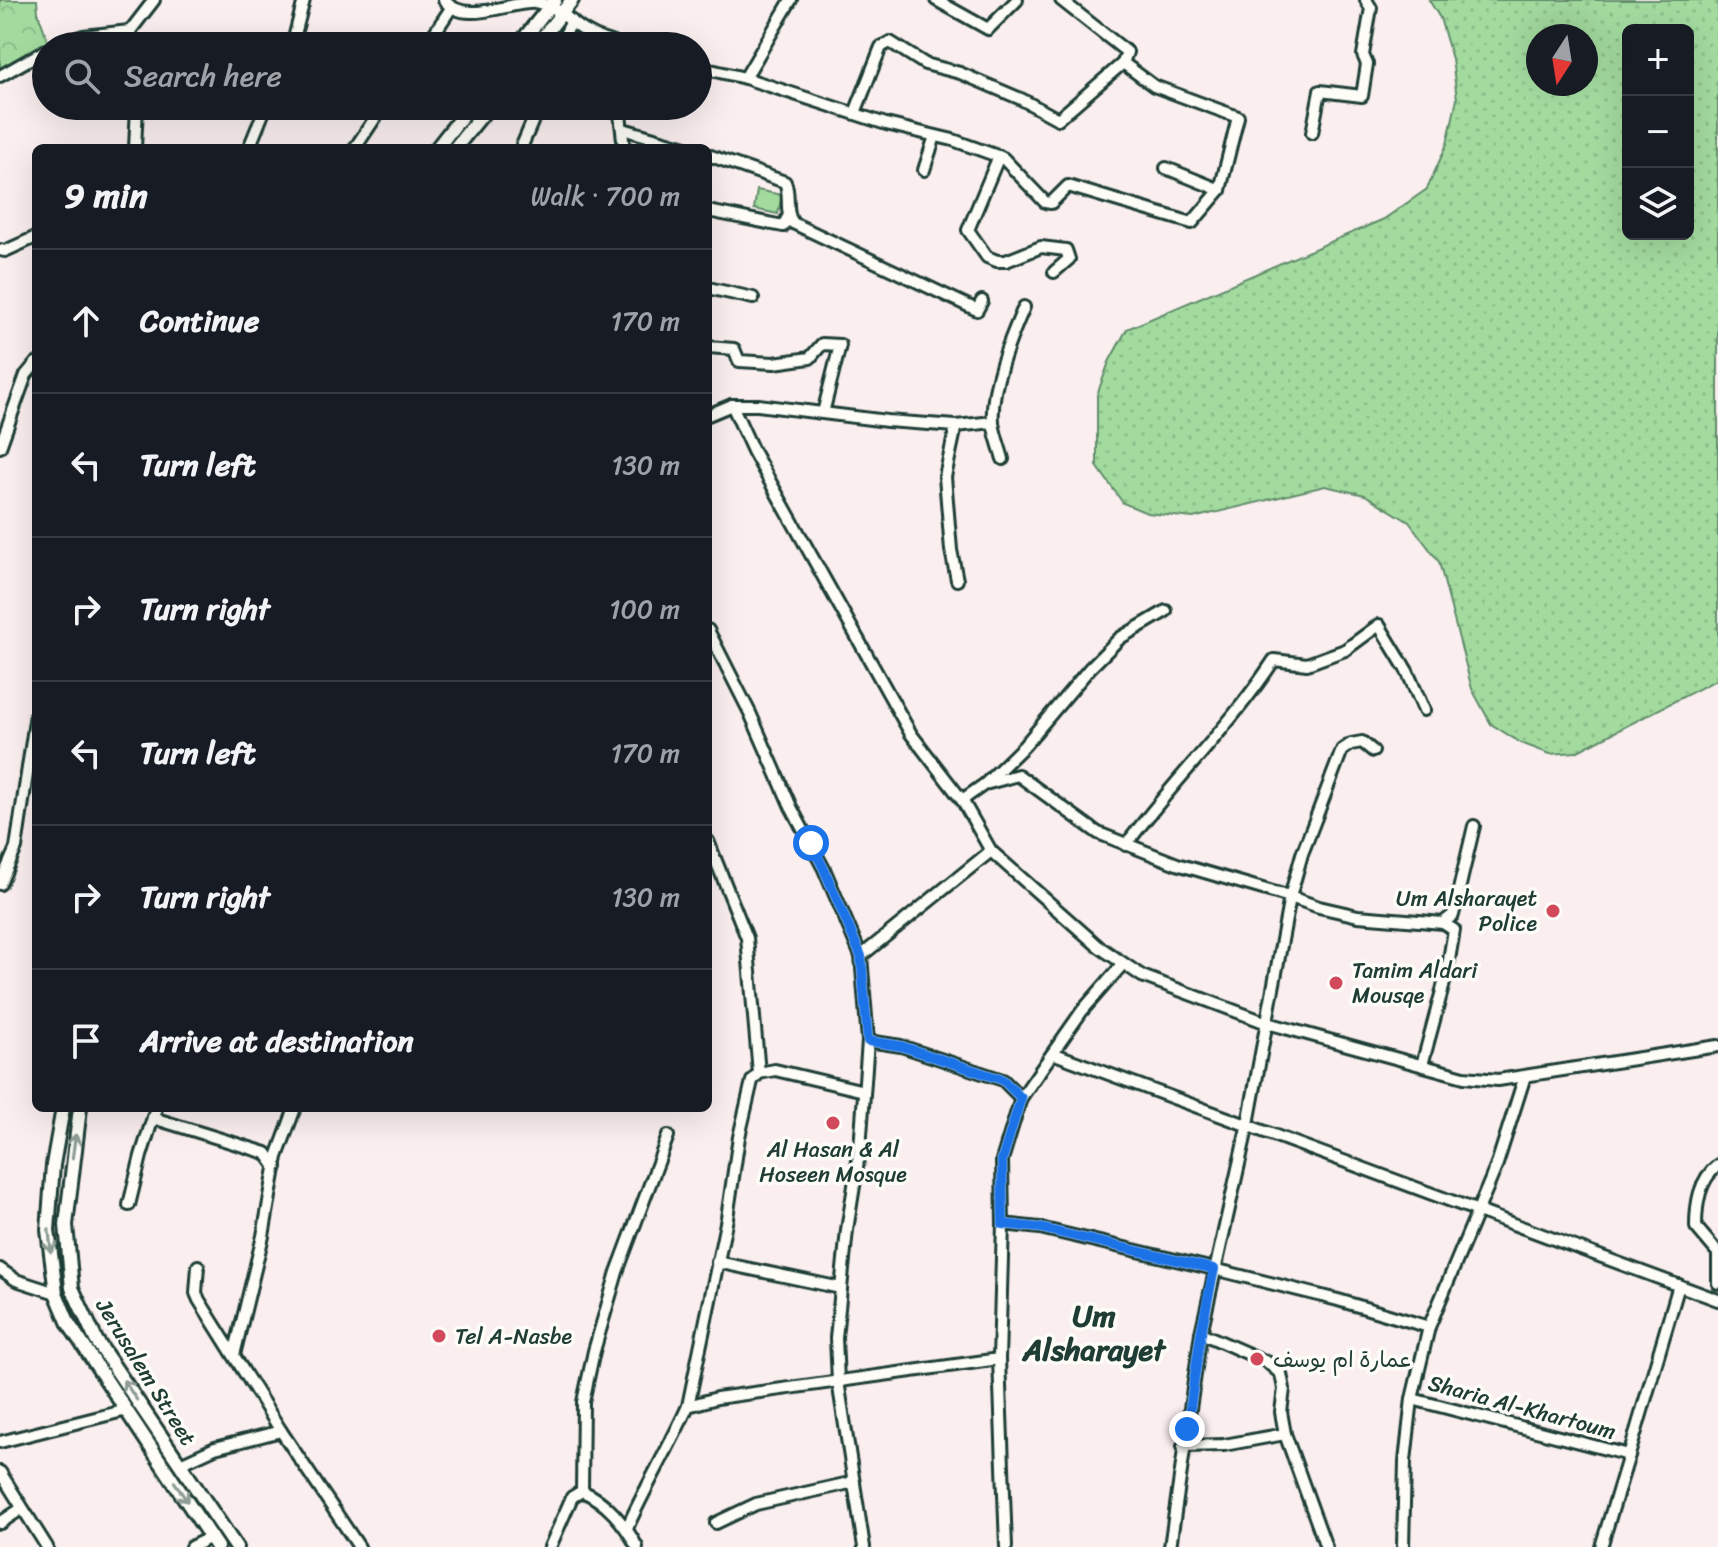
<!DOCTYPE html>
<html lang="en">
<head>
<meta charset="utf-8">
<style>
  :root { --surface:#171b24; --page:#20242c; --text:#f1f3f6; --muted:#9ea1a6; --line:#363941 }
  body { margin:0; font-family:Sriracha,"Playpen Sans Arabic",sans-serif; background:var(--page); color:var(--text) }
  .controls { position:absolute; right:24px; top:24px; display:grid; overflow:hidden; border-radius:12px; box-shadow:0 8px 32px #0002 }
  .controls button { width:72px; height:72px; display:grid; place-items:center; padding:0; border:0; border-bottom:2px solid var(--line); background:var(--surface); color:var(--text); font:40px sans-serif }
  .compass { position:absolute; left:1526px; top:24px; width:72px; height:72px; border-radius:50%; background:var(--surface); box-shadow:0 8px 32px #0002; rotate:192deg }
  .stop { position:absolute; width:24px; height:24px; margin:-18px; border:6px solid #1a73e8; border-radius:50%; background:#fff }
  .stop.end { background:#1a73e8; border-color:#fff; box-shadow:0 2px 8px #0008 }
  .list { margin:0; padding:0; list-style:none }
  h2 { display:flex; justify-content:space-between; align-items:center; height:104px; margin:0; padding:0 32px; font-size:34px }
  h2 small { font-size:26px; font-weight:400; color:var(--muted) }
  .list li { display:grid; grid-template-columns:52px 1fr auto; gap:24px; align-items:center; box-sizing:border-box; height:144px; padding:0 32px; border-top:2px solid var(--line) }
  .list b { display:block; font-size:30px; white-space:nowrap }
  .list em { font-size:26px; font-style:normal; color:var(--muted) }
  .icon { flex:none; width:44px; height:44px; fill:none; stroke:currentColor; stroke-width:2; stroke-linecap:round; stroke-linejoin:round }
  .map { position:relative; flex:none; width:1718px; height:1547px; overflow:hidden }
  .search { position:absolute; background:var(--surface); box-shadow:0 8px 32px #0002; left:32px; top:32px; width:680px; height:88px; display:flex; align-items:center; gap:20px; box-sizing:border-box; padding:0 28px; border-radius:44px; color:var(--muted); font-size:30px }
  .panel { position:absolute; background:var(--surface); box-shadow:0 8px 32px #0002; left:32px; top:144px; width:680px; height:968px; border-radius:12px }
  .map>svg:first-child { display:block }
  .grass { fill:url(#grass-dots); stroke:#618c6a; stroke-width:2; fill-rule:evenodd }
  .forest { fill:url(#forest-crowns); stroke:#618c6a; stroke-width:2 }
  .pitch { fill:#a3db9f; stroke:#618c6a; stroke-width:2 }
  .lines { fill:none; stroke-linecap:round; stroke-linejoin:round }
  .minor-casing { stroke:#1f3d34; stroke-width:16 }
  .major-casing { stroke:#1f3d34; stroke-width:18 }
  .minor { stroke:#fdfcf7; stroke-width:10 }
  .major { stroke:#fdfcf7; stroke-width:12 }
  .oneway { stroke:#8e9c96 }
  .route { stroke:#1a73e8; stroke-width:10 }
  .poi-dot { fill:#d1495b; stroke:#fdfcf7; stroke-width:3 }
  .labels { text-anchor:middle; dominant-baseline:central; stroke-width:7; stroke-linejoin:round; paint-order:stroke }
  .poi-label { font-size:22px; fill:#1f3d34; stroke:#fdfcf7; text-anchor:start }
  .street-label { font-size:22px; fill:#1f3d34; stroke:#fdfcf7 }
  .district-label { font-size:30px; font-weight:bold; fill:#1f3d34; stroke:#fdfcf7 }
</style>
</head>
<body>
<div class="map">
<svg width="1718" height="1547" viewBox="0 0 1718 1547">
  <defs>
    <pattern id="grass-dots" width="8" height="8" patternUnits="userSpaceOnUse" patternTransform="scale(2)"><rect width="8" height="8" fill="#a3db9f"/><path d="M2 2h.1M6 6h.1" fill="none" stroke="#8cbd8a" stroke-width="1.8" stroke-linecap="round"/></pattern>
    <pattern id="forest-crowns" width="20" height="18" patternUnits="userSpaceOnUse" patternTransform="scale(2)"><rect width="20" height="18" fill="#a3db9f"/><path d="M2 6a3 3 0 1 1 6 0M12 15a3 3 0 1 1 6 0" fill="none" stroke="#8cbd8a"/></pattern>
  </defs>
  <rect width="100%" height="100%" fill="#faeeef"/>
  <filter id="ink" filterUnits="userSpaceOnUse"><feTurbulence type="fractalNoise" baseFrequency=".0125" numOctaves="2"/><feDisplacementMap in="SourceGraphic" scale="16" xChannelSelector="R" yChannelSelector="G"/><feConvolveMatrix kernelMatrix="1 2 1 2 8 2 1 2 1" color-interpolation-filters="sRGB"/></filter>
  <g filter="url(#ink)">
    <path class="grass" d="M1429 0H1718V679L1576 752 1550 754 1521 743 1491 724 1472 689 1439 562 1409 522 1365 495 1325 486 1193 518 1147 513 1123 503 1097 466V395L1109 362 1127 329 1384 219 1427 189 1447 144 1457 99 1452 59 1440 18ZM1628 30H1688V234H1628ZM1538 36H1586V84H1538Z"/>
    <path class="forest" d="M0 0H37L38 13 49 44 0 71Z"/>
    <path class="pitch" d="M757 190 782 195 778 214 754 209Z"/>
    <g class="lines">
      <g class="minor-casing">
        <g id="minor">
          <path d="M444 0C466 27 510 0 538 3 558 5 569 22 585 31 598 39 611 43 626 46"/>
          <path d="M936 0 988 29 1017 0"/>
          <path d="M1061 0 1127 52 1123 63 1154 86 1238 117 1220 190 1166 168"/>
          <path d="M130 31 132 46"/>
          <path d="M56 46 83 36 130 31 154 0"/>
          <path d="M292 46 304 0"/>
          <path d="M426 46 451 8"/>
          <path d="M559 46 572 21"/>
          <path d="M698 67 745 78 886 124 953 140 1003 158 1045 202 1051 203 1068 186 1192 223 1220 190"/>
          <path d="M0 76 46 50"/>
          <path d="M745 78 791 0"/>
          <path d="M619 106 624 148"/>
          <path d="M855 113 881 47 890 42 925 64 960 73 1021 99 1058 119 1123 63"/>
          <path d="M623 129 689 148"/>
          <path d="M1312 133 1320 91 1362 96 1367 64 1363 55 1371 8 1366 0"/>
          <path d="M135 148 137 106"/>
          <path d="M249 148 266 106"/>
          <path d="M355 148 383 106"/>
          <path d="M521 148 539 106"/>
          <path d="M708 155 785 182C791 195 784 212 793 223L977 310 982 301"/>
          <path d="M999 156 968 230 987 257 997 261H1006L1041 247 1066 250 1069 259 1054 272"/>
          <path d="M924 170 935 136"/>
          <path d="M708 211 783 226 788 217"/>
          <path d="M0 250 5 251 36 237"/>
          <path d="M708 288 753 298"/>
          <path d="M708 347 734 349 739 361 774 363 810 358 822 344 840 345 823 413"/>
          <path d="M732 405H758L887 421 956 426 945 477 951 550 957 580"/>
          <path d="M708 415 732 405 753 451 911 734 962 800 991 851"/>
          <path d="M956 426 993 422"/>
          <path d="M0 447 26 375 36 363"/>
          <path d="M1003 459C1000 448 995 435 993 423 990 387 1010 339 1024 307"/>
          <path d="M708 630 750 713 791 807 824 869 861 956 868 1041 860 1148 847 1230 836 1338 838 1381 864 1547"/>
          <path d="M1373 751 1362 742 1351 744 1342 750 1302 854 1290 897 1319 907 1358 916 1443 923 1453 915 1474 826"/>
          <path d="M986 783 1024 746 1090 668 1120 638 1166 611"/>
          <path d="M962 800 985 784 1018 775 1098 833 1177 864 1290 897 1248 1124 1201 1333 1170 1547"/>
          <path d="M708 841 747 938 759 1073"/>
          <path d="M1126 845C1173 781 1230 727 1274 660L1307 664 1345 650 1379 625 1407 671 1424 710"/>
          <path d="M0 884 16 848 36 714"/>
          <path d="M861 956 991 851 1098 946 1142 976 1267 1023 1464 1077 1498 1080 1718 1046"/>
          <path d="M868 1041 901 1046 1003 1080 1021 1098"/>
          <path d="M1055 1054 1718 1300"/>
          <path d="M1422 1065 1447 972 1454 930 1443 923"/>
          <path d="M153 1118 266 1153 276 1167"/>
          <path d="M1718 1165C1699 1180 1696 1204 1696 1227L1718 1253V1283"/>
          <path d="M129 1205 141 1156 156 1108"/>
          <path d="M1003 1224 1040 1228 1214 1269 1338 1300 1429 1327"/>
          <path d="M717 1262 841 1288"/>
          <path d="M198 1266 196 1293 199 1300 281 1431 359 1547"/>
          <path d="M0 1269 16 1280 56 1293"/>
          <path d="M1201 1333 1267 1362 1281 1374 1284 1389 1281 1412 1285 1434 1326 1547"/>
          <path d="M234 1355 263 1236 277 1157 295 1108"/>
          <path d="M1412 1399 1629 1455 1601 1547"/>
          <path d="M688 1406 727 1218 739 1137 752 1081 759 1073 775 1070 864 1091"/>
          <path d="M0 1442 127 1410"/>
          <path d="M1183 1446 1224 1445 1285 1434"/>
          <path d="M1629 1455 1679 1285"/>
          <path d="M180 1464 215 1448 281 1431"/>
          <path d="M0 1472 47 1547"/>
          <path d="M582 1491 583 1402 594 1351 617 1272 668 1136"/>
          <path d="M0 1523 21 1509"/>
          <path d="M716 1523 756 1504 854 1482"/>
          <path d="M627 1528C646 1486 669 1448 688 1406L717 1398 999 1359"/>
          <path d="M191 1547 211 1537"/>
          <path d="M550 1547 572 1497 582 1491C606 1501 625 1524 637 1547"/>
          <path d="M1006 1547 999 1359 1003 1224 1002 1160 1021 1098 1082 1011 1122 965"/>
          <path d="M1403 1547 1405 1461 1412 1399 1429 1327 1496 1167 1525 1076"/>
        </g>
      </g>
      <g class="major-casing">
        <g id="major">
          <path d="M518 46 555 0"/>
          <path d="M536 46 572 0"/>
          <path d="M437 148 470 106"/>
          <path d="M455 148 489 106"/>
          <path d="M63 1108 53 1165 48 1230 56 1293 69 1324 217 1547"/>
          <path d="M80 1108 66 1225 72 1288 96 1340 236 1547"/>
        </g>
      </g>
      <use href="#minor" class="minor"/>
      <use href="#major" class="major"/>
    </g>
    <defs><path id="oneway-shaft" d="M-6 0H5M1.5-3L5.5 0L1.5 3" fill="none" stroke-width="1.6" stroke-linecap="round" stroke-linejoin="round" transform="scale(2)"/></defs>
    <g class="oneway">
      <use href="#oneway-shaft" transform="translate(74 1146) rotate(-82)"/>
      <use href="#oneway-shaft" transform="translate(50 1241) rotate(84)"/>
      <use href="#oneway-shaft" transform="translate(130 1390) rotate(-124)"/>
      <use href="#oneway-shaft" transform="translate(181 1492) rotate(57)"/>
    </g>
  </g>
  <g class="lines" filter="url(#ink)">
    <path class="route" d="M811 843 824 869 861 956 868 1041 901 1046 1003 1080 1021 1098 1002 1160 1003 1224 1040 1228 1214 1269 1201 1333 1187 1429"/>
  </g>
  <g class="poi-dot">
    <circle cx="1553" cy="911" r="8"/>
    <circle cx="1336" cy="983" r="8"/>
    <circle cx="833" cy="1123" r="8"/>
    <circle cx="439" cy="1336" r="8"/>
    <circle cx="1257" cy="1359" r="8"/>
  </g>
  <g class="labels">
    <g class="poi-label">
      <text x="1537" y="898" text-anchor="end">Um Alsharayet<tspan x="1537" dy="25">Police</tspan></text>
      <text x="1352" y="970">Tamim Aldari<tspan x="1352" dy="25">Mousqe</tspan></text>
      <text x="833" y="1149" text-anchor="middle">Al Hasan &amp; Al<tspan x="833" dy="25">Hoseen Mosque</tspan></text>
      <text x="455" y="1336">Tel A-Nasbe</text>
      <text x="1273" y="1359">عمارة ام يوسف</text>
    </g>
    <g class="street-label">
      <text transform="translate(146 1372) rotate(58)">Jerusalem Street</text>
      <text transform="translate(1522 1407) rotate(15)">Sharia Al-Khartoum</text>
    </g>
    <g class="district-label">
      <text x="1094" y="1316">Um<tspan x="1094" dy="34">Alsharayet</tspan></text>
    </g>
  </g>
</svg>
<div class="controls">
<button>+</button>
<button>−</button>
<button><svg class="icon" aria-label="layers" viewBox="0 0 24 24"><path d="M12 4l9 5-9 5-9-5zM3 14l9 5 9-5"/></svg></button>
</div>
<svg class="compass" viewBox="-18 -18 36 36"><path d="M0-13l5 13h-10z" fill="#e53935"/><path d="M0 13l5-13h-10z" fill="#9ea1a6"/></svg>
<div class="stop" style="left:811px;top:843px"></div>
<div class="stop end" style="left:1187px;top:1429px"></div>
<div class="search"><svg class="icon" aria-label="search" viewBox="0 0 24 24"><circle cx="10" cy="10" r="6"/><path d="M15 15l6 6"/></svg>Search here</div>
<section class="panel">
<h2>9 min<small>Walk · 700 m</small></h2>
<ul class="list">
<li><svg class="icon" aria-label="ahead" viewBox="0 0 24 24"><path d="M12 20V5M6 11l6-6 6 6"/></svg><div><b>Continue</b></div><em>170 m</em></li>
<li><svg class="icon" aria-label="left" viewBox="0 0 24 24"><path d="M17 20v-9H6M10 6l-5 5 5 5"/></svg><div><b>Turn left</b></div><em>130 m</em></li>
<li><svg class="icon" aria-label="right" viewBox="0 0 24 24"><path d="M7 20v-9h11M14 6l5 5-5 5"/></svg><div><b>Turn right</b></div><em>100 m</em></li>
<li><svg class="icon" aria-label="left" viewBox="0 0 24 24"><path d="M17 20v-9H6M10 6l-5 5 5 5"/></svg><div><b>Turn left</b></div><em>170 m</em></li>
<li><svg class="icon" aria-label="right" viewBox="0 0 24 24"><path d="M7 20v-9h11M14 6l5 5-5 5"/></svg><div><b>Turn right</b></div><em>130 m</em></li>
<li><svg class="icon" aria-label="arrive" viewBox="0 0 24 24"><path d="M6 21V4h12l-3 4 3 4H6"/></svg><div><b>Arrive at destination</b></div></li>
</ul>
</section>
</div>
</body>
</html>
